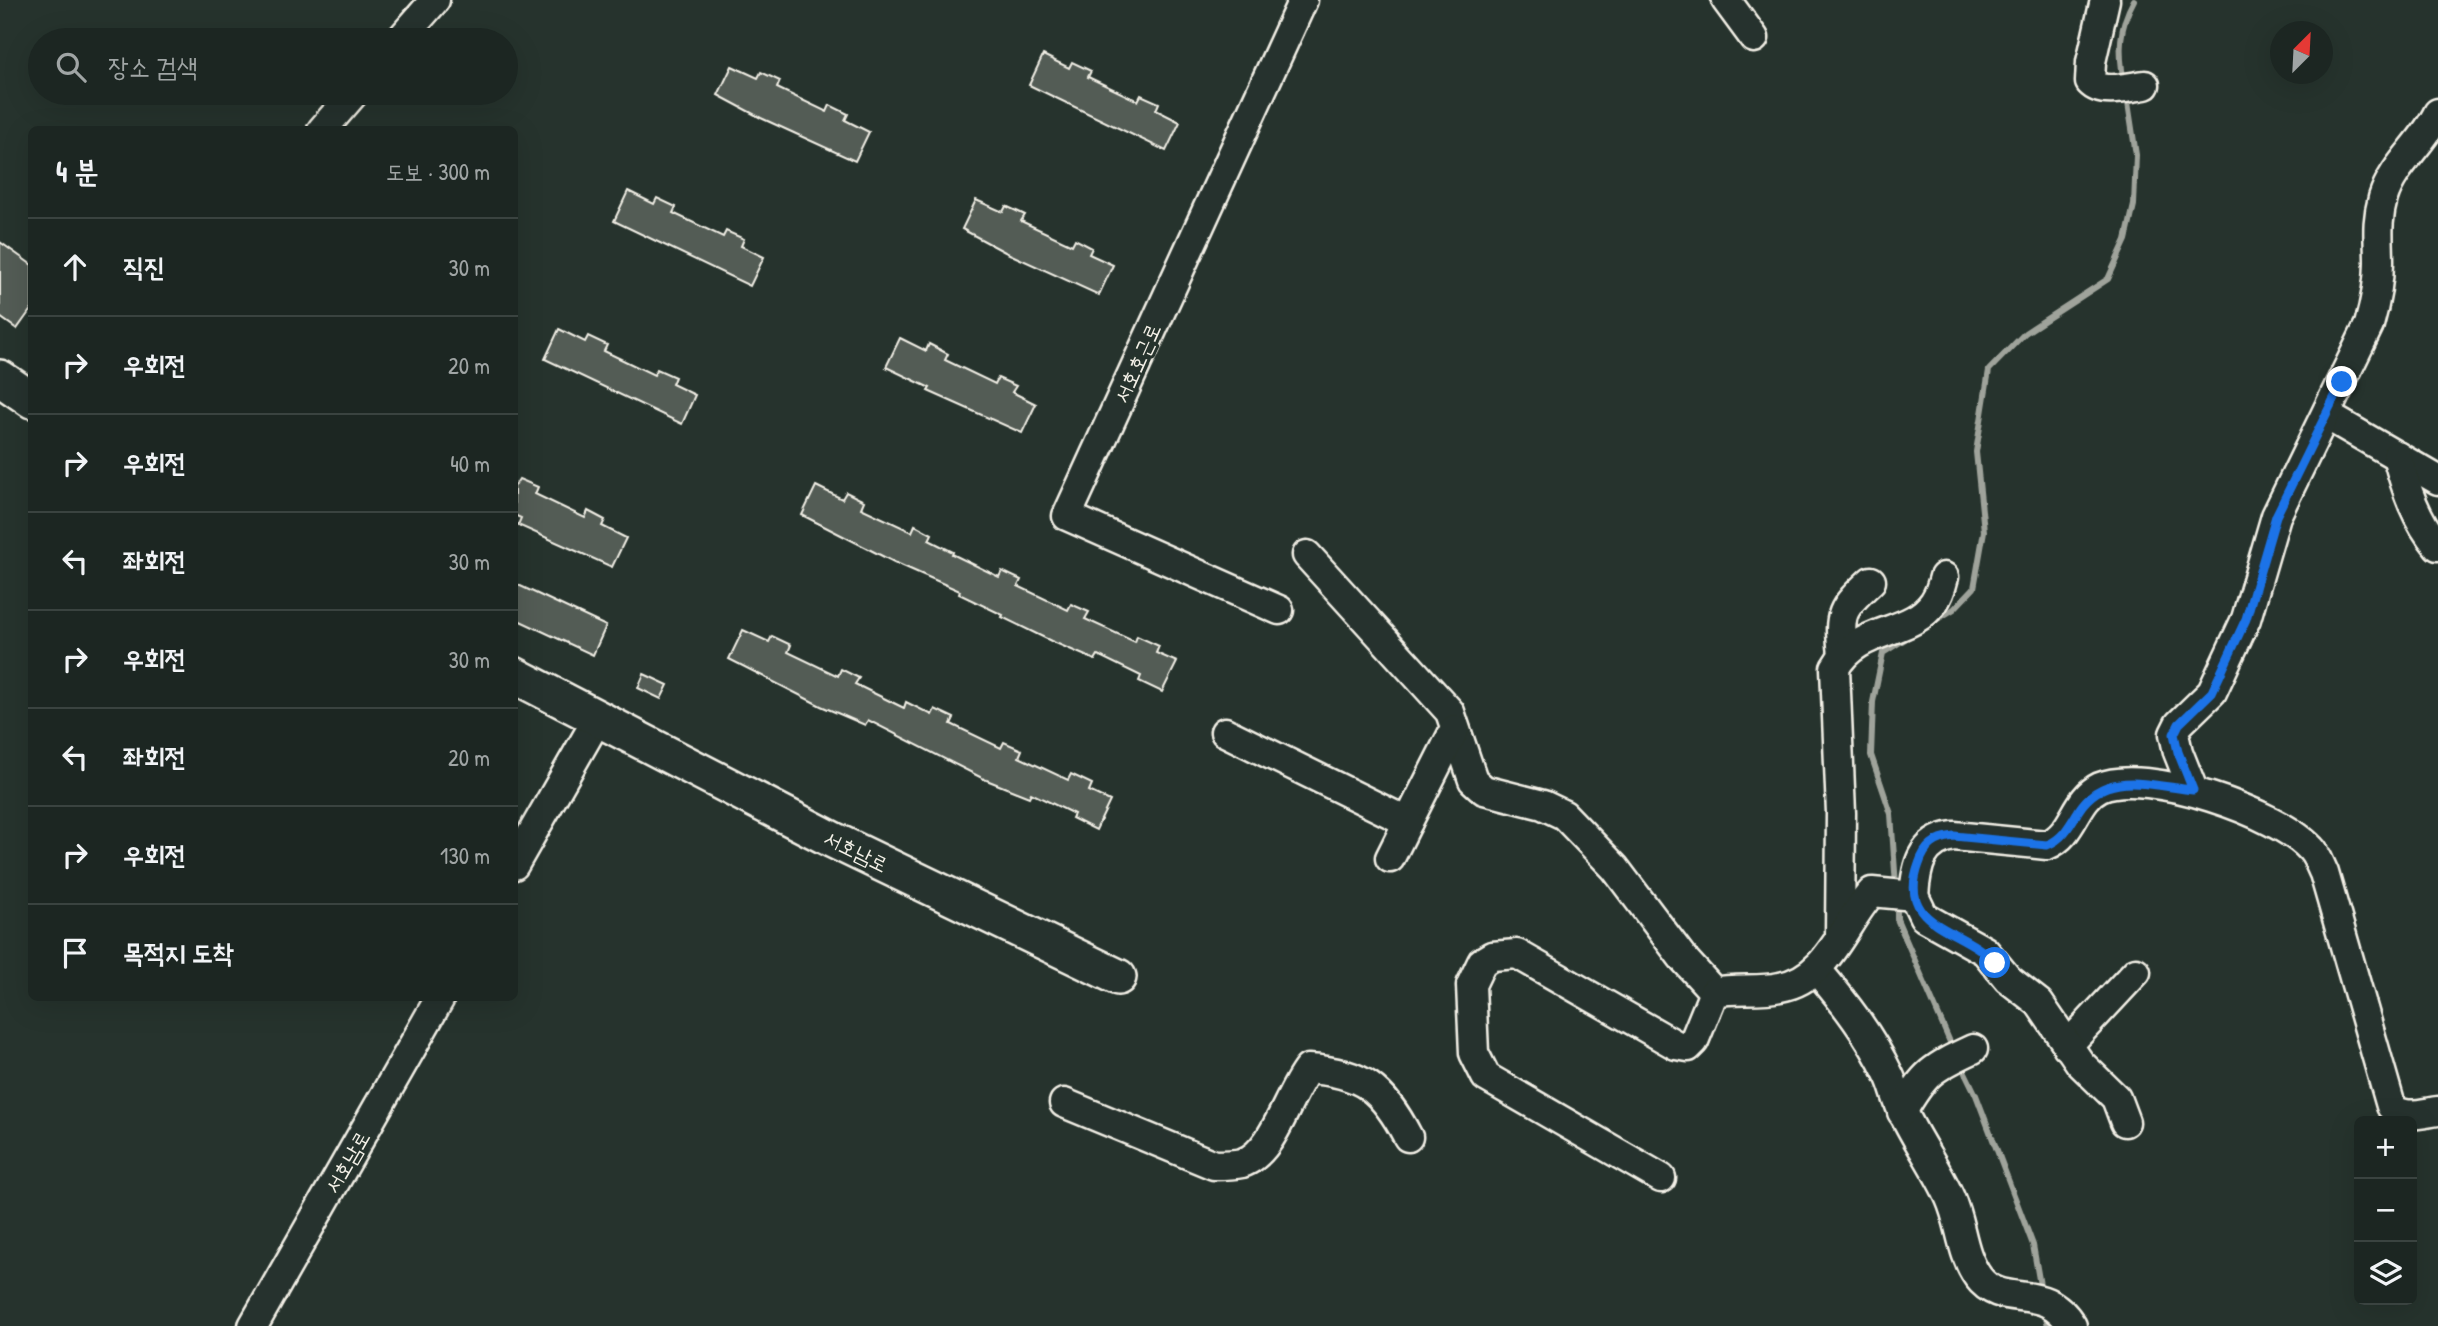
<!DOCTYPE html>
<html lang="ko">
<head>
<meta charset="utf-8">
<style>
  :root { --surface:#1c2622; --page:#29322f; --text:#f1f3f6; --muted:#a0a5a5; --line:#3a4340 }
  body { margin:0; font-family:"Patrick Hand","Poor Story",sans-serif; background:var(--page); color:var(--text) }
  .controls { position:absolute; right:21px; bottom:21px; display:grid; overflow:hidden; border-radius:10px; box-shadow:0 7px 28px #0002 }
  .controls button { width:63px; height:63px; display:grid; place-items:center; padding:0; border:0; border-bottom:2px solid var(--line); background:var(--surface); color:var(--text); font:35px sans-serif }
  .compass { position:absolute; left:2270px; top:21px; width:63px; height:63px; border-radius:50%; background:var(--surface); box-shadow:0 7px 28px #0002; rotate:24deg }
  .stop { position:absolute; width:21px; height:21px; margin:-16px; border:5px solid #1a73e8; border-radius:50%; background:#fff }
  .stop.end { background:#1a73e8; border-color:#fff; box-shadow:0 2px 7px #0008 }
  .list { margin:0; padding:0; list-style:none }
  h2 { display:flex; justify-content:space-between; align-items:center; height:91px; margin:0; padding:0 28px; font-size:30px }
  h2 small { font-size:23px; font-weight:400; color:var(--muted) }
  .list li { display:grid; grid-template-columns:46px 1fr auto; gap:21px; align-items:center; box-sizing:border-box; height:98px; padding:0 28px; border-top:2px solid var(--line) }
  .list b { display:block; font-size:26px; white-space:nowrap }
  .list em { font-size:23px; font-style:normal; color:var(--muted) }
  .icon { flex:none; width:38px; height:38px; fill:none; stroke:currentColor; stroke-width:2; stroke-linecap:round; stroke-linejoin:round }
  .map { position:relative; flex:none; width:2438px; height:1326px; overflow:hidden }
  .search { position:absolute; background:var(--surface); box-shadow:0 7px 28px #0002; left:28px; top:28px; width:490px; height:77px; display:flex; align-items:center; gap:18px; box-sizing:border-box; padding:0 24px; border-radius:38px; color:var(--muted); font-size:26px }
  .panel { position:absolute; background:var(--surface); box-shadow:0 7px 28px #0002; left:28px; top:126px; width:490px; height:875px; border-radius:10px }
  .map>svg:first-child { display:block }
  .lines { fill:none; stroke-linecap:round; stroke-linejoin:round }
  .stream { stroke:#9fa39b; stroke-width:6 }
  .building { fill:#525c55; stroke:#f4f1e8; stroke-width:2 }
  .minor-casing { stroke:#f4f1e8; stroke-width:33 }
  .major-casing { stroke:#f4f1e8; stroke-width:40 }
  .minor { stroke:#26332d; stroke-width:28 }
  .major { stroke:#26332d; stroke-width:35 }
  .route { stroke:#1a73e8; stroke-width:9 }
  .labels { text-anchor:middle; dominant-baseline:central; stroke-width:6; stroke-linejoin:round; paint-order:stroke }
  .street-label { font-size:21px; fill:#f4f1e8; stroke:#26332d }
</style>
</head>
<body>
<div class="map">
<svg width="2438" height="1326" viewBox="0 0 2438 1326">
  <rect width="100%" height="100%" fill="#26332d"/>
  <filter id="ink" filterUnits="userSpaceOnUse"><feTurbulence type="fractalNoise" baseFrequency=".0143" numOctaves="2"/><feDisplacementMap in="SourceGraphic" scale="14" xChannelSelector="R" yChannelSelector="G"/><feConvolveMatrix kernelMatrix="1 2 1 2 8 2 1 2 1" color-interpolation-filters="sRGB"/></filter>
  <g filter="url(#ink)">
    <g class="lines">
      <g class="stream">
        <path d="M2124 82C2118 51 2119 27 2134 0"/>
        <path d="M1931 623 1954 609 1974 588 1984 531 1976 452 1989 370 2025 333 2108 279 2126 240 2134 205 2136 155 2127 96"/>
        <path d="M1896 886 1891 814 1871 755 1873 702 1883 653 1913 634"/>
        <path d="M1897 900V919L1953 1049"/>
        <path d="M1960 1062 1976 1095 2033 1245 2041 1291"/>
        <path d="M2045 1312 2048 1326"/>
      </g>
    </g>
    <g class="building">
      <path d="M1043 55 1069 68 1072 62 1091 71 1088 77 1138 101 1141 95 1159 103 1156 110 1180 122 1166 151 1029 85Z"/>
      <path d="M732 66 758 78 761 72 780 81 777 88 827 112 830 105 848 114 845 120 869 132 855 161 761 118 718 95Z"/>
      <path d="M628 191 654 204 657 198 676 207 673 213 723 237 726 231 744 239 741 246 764 257 750 286 614 221Z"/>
      <path d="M976 200 1003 212 1006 206 1025 215 1021 221 1072 245 1075 239 1092 248 1089 254 1113 265 1099 295 1005 252 962 229Z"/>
      <path d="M0 242 32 265V308L17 329 0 317Z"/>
      <path d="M559 329 585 342 588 336 607 345 604 351 654 375 657 369 675 377 672 384 695 395 682 424 545 359Z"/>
      <path d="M900 338 926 351 929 344 948 354 945 360 995 384 998 378 1016 386 1012 392 1036 404 1022 433 928 391 930 388 886 367Z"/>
      <path d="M519 479 538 487 535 494 585 518 588 511 605 520 602 526 626 538 612 567 518 525 521 518 514 515V487Z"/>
      <path d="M816 486 842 499 846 492 864 501 861 508 912 532 915 525 932 534 929 540 953 552 952 554 999 577 1002 571 1021 580 1018 586 1068 610 1071 604 1089 612 1085 619 1135 642 1137 636 1159 646 1156 653 1177 662 1162 692 1139 681 1141 676 1098 655 1095 660 1051 641 1002 617 1003 615 959 594 960 591 894 562 802 515Z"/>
      <path d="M514 583 606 626 593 655 514 618Z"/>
      <path d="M743 630 769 642 772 636 791 645 788 652 838 676 841 669 859 678 855 684 904 708 906 702 932 715 935 709 954 718 951 724 1001 748 1004 742 1022 750 1019 757 1068 780 1071 774 1092 784 1089 791 1110 801 1096 830 1072 818 1074 814 1031 793 1029 797 984 779 868 720 865 725 821 706 729 659Z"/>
      <path d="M644 674 668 685 661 699 638 688Z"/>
    </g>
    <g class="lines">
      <g class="minor-casing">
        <g id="minor">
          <path d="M1726 0 1754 38"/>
          <path d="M2105 0 2091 62 2090 82C2102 95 2129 87 2145 85"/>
          <path d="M400 40 435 0"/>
          <path d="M322 130 354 93"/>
          <path d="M2326 415 2438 480"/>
          <path d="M2397 456C2406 489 2416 520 2438 546"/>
          <path d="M1307 555 1450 712 1473 780 1484 790 1543 805 1564 815 1615 868 1682 957 1714 992"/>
          <path d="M1279 610 1067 516 1303 0"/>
          <path d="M1843 654C1838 613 1841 609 1871 581"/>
          <path d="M1225 732 1408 822 1455 729"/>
          <path d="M2193 790 2178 752 2174 734 2179 724 2212 692 2246 619 2276 516 2369 325C2375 304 2379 284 2379 262 2379 238 2376 223 2383 198 2393 165 2423 144 2438 113"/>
          <path d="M1390 858 1408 822"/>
          <path d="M514 865 598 718"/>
          <path d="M1914 896C1916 867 1921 840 1954 836L2047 845C2074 835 2075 799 2100 787 2146 767 2279 813 2311 849 2317 855 2320 865 2324 873L2391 1106C2402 1120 2422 1113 2438 1111"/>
          <path d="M1840 937 1841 813 1835 668C1858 626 1911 636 1934 602 1939 595 1942 585 1944 577"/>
          <path d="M1817 970C1845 1003 1870 1035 1889 1075 1895 1087 1897 1102 1904 1114 1918 1143 1937 1169 1950 1198 1962 1225 1961 1253 1978 1277 2003 1311 2044 1279 2072 1326"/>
          <path d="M2067 1046 2136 972"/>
          <path d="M1064 1103 1214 1165C1223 1165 1233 1165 1242 1163 1274 1153 1287 1095 1308 1069 1362 1072 1383 1089 1408 1137"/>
          <path d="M1902 1112C1925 1072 1932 1068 1973 1049"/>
          <path d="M1661 1178 1486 1077 1474 1053 1471 985 1482 962 1492 956 1517 954 1676 1045 1688 1047 1694 1041 1714 992C1736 987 1758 992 1780 987 1829 978 1842 925 1872 892L1914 896 1924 917 1985 951 2008 979 2039 1003 2080 1063 2116 1098 2125 1122"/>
          <path d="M253 1326 440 998"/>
        </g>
      </g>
      <g class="major-casing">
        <g id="major">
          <path d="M0 378 32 400"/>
          <path d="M514 675 833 840 1118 977"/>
        </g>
      </g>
      <use href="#minor" class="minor"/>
      <use href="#major" class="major"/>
    </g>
  </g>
  <g class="lines" filter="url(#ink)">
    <path class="route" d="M1995 963C1965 927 1895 929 1919 864 1925 846 1935 838 1954 836L2047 845C2063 839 2070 825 2079 810 2105 769 2151 786 2193 790L2178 752 2174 734 2179 724 2212 692 2246 619 2276 516 2342 382"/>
  </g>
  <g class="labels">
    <g class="street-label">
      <text transform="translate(1137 363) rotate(-66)">서호호근로</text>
      <text transform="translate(856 851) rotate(26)">서호남로</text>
      <text transform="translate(347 1162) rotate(-60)">서호남로</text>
    </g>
  </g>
</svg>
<div class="controls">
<button>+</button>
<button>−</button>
<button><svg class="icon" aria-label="layers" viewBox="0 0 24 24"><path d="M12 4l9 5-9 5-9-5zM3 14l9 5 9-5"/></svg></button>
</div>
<svg class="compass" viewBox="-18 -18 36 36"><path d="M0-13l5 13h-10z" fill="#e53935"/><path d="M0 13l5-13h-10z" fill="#a0a5a5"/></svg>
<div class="stop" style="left:1995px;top:963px"></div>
<div class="stop end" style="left:2342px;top:382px"></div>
<div class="search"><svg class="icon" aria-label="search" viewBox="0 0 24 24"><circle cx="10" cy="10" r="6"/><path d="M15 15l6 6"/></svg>장소 검색</div>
<section class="panel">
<h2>4 분<small>도보 · 300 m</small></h2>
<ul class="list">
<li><svg class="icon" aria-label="ahead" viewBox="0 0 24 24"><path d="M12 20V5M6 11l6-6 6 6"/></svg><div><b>직진</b></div><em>30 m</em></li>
<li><svg class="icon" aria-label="right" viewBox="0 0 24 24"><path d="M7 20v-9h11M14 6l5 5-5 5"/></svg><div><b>우회전</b></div><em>20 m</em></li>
<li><svg class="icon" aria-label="right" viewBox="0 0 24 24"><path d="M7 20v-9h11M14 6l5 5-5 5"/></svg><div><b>우회전</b></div><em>40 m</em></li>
<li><svg class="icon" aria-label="left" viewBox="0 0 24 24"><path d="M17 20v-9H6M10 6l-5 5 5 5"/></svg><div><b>좌회전</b></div><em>30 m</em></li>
<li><svg class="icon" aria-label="right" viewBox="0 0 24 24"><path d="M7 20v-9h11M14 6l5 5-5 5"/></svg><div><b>우회전</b></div><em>30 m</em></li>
<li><svg class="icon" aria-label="left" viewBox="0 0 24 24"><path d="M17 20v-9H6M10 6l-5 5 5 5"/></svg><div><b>좌회전</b></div><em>20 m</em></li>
<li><svg class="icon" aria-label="right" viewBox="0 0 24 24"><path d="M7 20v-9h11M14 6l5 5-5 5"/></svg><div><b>우회전</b></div><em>130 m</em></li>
<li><svg class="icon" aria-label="arrive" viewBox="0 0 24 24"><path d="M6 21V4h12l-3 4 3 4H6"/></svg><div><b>목적지 도착</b></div></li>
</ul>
</section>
</div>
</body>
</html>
